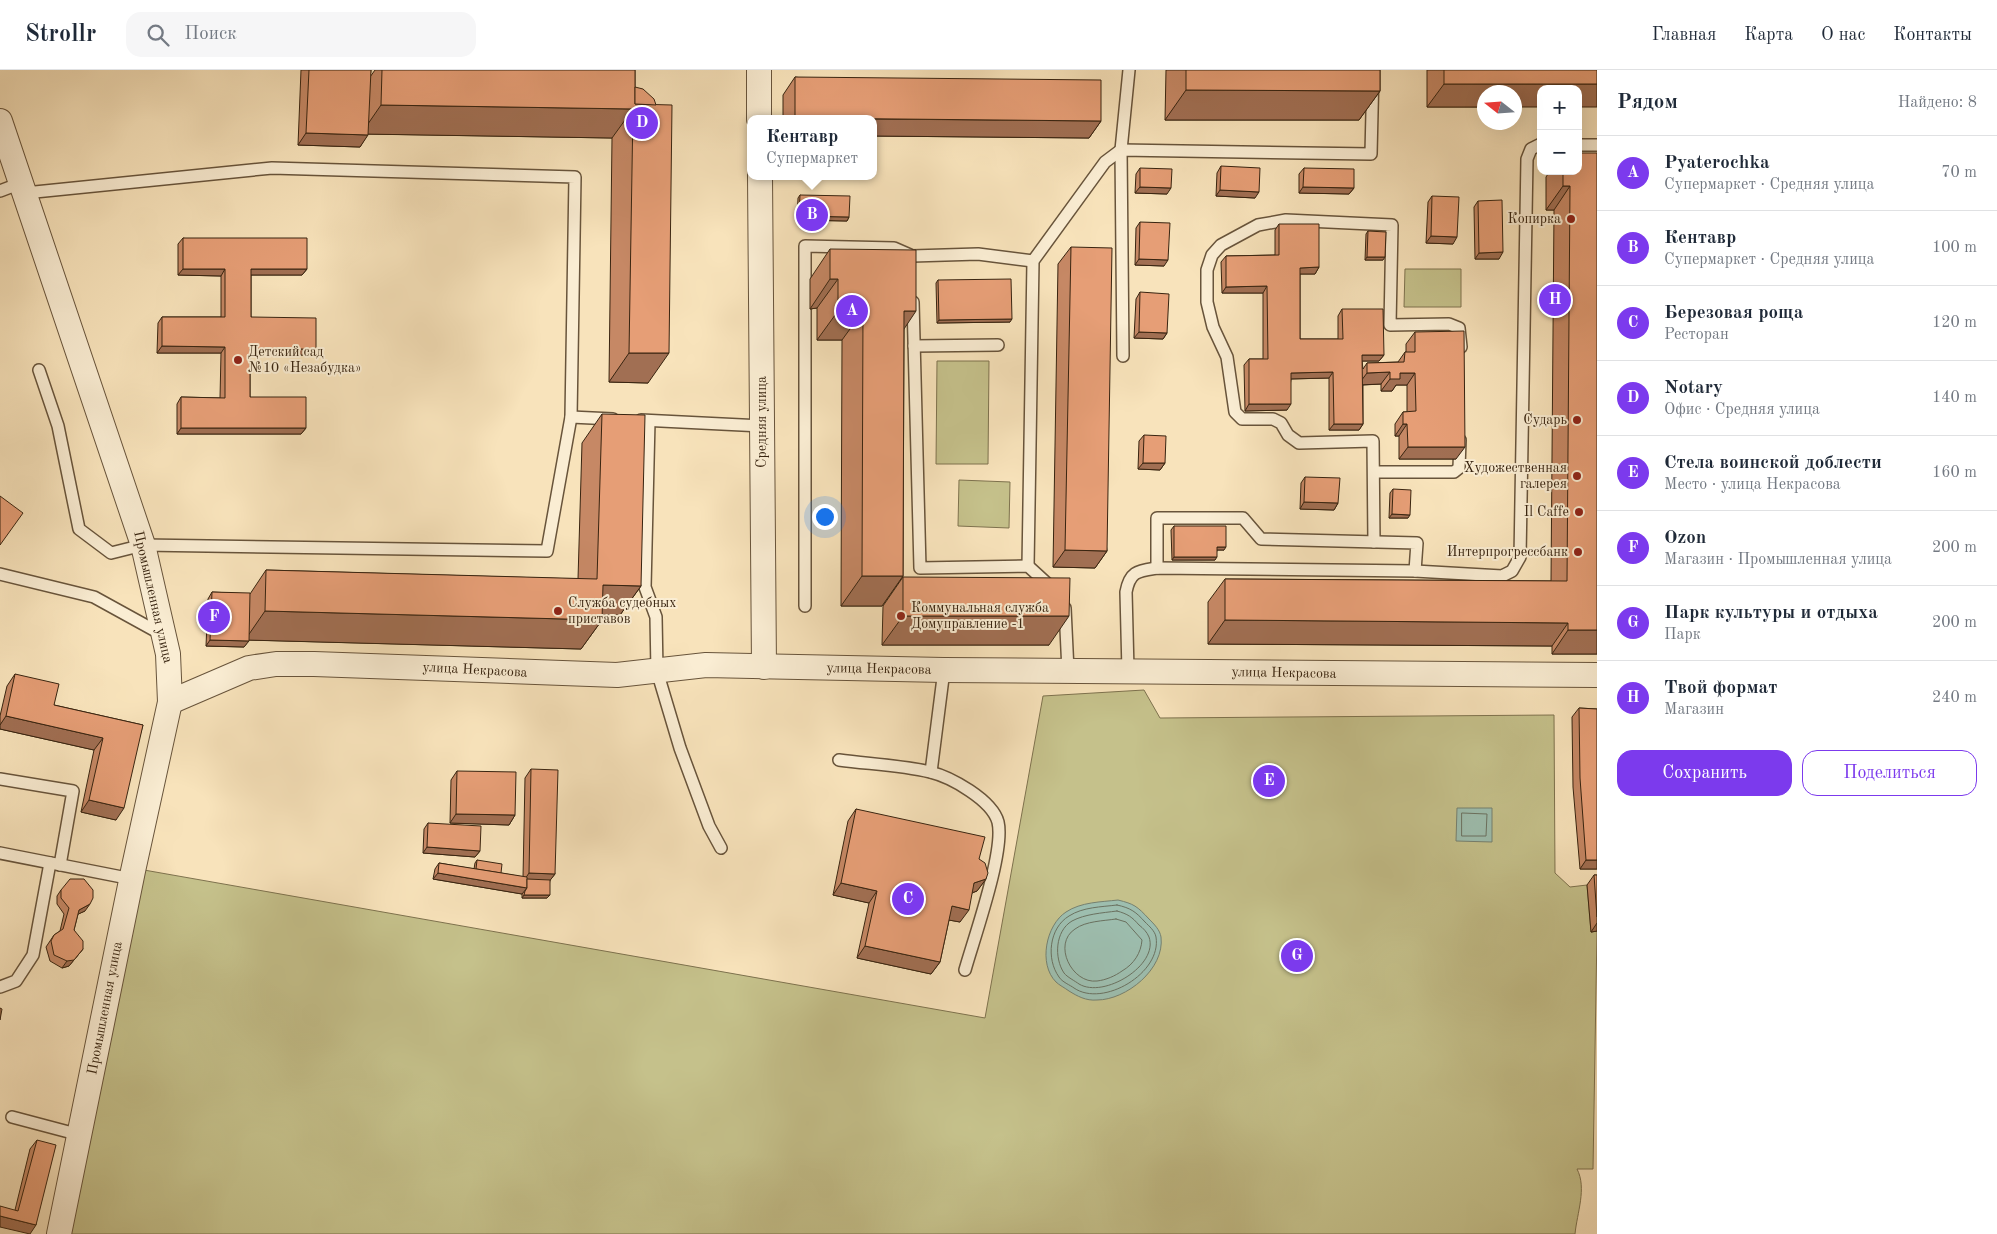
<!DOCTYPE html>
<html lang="ru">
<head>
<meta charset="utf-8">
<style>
  :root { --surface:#fff; --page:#f6f6f7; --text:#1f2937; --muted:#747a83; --line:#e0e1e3; --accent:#7c3aed }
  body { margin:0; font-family:"Old Standard TT",serif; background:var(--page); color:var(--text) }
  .controls { position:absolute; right:15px; top:15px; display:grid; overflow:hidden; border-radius:10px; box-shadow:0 5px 20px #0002 }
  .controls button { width:45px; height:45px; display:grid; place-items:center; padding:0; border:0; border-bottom:1px solid var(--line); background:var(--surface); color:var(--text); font:25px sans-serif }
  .compass { position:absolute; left:1477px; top:15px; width:45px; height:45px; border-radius:50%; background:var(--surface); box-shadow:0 5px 20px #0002; rotate:287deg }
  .you { position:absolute; left:824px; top:446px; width:18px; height:18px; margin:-12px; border:4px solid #fff; border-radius:50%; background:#1a73e8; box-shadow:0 0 0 8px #1a73e833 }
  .badge { display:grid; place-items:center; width:32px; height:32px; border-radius:50%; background:var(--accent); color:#fff; font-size:16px; font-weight:700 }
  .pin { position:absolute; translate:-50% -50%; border:2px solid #fff; box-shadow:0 1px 5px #0006 }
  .popup { position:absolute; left:747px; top:45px; width:130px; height:65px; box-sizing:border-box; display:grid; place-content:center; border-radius:10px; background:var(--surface); filter:drop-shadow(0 1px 4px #0005); font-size:16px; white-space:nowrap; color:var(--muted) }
  .popup b { font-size:19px; color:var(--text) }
  .popup::after { content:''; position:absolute; left:50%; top:100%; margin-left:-10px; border:10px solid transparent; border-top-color:var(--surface) }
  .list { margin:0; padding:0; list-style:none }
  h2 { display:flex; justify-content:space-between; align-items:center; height:65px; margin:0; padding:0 20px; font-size:21px }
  h2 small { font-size:16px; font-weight:400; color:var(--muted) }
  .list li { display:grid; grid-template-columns:32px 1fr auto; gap:15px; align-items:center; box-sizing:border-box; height:75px; padding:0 20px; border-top:1px solid var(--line) }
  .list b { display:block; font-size:19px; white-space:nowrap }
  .list p { margin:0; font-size:16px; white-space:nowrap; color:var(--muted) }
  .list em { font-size:16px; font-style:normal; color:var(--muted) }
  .actions { display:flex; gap:10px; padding:15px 20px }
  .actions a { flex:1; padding:11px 0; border:1px solid var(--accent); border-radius:15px; text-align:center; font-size:18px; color:var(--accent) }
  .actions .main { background:var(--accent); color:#fff }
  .icon { flex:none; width:28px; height:28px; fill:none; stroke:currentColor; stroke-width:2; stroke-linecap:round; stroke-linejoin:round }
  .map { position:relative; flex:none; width:1597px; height:1164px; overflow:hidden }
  header { display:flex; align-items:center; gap:30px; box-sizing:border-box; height:70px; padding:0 25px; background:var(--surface); border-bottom:1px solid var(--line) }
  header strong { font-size:24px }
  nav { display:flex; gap:28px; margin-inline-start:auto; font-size:18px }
  .search { width:350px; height:45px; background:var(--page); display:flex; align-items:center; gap:12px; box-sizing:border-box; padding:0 18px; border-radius:15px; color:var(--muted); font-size:19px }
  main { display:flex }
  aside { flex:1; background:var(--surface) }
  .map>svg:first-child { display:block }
  .green { fill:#c5c18b; stroke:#7e724e }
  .water { fill:#9dbeaf; stroke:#75806f }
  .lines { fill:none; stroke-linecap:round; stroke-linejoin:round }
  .shore { stroke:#6a7160; stroke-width:1 }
  .service-casing { stroke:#68543b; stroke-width:14 }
  .minor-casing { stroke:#68543b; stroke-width:26 }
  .service { stroke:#faedd3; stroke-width:11 }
  .minor { stroke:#faedd3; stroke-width:24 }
  .wall { fill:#c68865; stroke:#382410 }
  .shaded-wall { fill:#a16f53; stroke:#382410 }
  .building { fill:#e69e76; stroke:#382410 }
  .poi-dot { fill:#8f2418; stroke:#faedd3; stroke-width:2 }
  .labels { text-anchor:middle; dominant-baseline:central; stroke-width:4; stroke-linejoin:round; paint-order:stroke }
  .poi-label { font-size:14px; fill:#382410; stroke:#faedd3; text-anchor:end }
  .street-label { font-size:14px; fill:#382410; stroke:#faedd3 }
</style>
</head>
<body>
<header>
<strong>Strollr</strong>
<div class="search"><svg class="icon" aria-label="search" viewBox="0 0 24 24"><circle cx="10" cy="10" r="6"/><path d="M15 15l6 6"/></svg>Поиск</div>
<nav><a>Главная</a><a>Карта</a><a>О нас</a><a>Контакты</a></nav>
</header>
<main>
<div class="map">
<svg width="1597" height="1164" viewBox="0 0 1597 1164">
  <rect width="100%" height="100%" fill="#f8e3bb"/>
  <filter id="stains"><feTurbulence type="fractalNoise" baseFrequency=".004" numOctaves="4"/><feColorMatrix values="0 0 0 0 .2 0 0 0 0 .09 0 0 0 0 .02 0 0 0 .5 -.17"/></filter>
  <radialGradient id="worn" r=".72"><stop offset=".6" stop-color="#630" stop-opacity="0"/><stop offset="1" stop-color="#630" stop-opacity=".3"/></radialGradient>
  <g class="green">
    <path d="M1405 199H1461V237H1404Z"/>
    <path d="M937 291H989L988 394H936Z"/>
    <path d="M959 410 1010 412 1009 458 958 456Z"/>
    <path d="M1144 620 1160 648 1554 645 1555 803 1570 817 1587 815 1591 862 1597 861 1593 1099H1577C1587 1118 1577 1143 1575 1164H68L144 800 985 948 1043 626Z"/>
  </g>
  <g class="water">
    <path d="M1457 738H1492V772L1456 771Z"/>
    <path d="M1118 830C1134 834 1137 836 1149 849 1154 854 1160 860 1161 867 1165 899 1126 930 1097 930 1086 931 1077 926 1069 921 1065 918 1059 915 1056 912 1038 894 1046 855 1066 842 1081 832 1101 832 1118 830Z"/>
  </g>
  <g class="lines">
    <g class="shore">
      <path d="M1462 743 1487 744 1486 766H1462Z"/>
      <path d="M1117 835C1131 838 1136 842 1145 852 1149 856 1155 861 1156 867 1162 903 1103 938 1074 918 1070 915 1062 912 1059 907 1046 889 1049 858 1069 846 1083 837 1101 837 1117 835Z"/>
      <path d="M1117 841C1128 844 1132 847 1139 855 1143 858 1147 862 1149 867 1159 895 1104 929 1079 914 1075 911 1067 907 1064 903 1054 888 1055 861 1072 851 1085 844 1102 843 1117 841Z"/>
      <path d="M1116 849 1126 852 1142 870C1141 883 1134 894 1122 901 1115 906 1106 910 1097 911 1072 914 1052 874 1075 859 1086 851 1103 851 1116 849Z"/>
    </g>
    <g class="service-casing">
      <g id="service">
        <path d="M1578 75H1597"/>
        <path d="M0 121 21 113"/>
        <path d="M25 123 272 98 575 107 571 347 547 481 143 475 111 483 79 459 58 356 39 300"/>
        <path d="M912 186 978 184 1033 191"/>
        <path d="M913 232 920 498 1028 496 1052 518"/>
        <path d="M914 276 998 275"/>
        <path d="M1123 286 1121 80 1129 0"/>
        <path d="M571 347 613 349"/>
        <path d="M641 350 762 356"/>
        <path d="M649 351 645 517 656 547 657 601 680 678 709 756 721 778"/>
        <path d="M1374 402H1454L1459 398 1460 370"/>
        <path d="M1374 472 1373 371 1299 373 1288 365 1281 353 1273 349H1242L1235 342 1227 287 1213 257 1207 232V200L1212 185 1221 175 1258 155 1286 150 1392 155 1390 255 1449 254 1459 258 1461 277"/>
        <path d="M1028 496 1033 191 1105 92 1121 80 1371 84 1373 0"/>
        <path d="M1157 498V448H1243L1261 469 1417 473 1415 501"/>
        <path d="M0 504 94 527 163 565"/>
        <path d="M805 536V176L894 178 910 185"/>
        <path d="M1065 538 1068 601"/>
        <path d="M1128 601 1126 522C1130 501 1138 501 1157 498L1415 501 1502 506 1512 501 1520 487 1527 89 1531 79 1541 74"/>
        <path d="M839 690C869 694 901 695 930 702 951 707 992 730 998 752 1005 781 974 868 965 900"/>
        <path d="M931 702 944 600"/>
        <path d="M0 709 73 721 60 795"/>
        <path d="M0 783 132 809"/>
        <path d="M0 917 16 911 33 885 50 793"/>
        <path d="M12 1047 80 1065"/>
      </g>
    </g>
    <g class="minor-casing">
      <g id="minor">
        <path d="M759 0V49"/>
        <path d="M0 51 143 475 168 584 170 632 133 801 59 1164"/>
        <path d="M760 106 764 597"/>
        <path d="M170 632 249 598 276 594H314L617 605 706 595 944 600 1597 605"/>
      </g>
    </g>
    <use href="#service" class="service"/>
    <use href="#minor" class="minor"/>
  </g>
  <g class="wall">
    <path d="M301 0H371L370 7 375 0H635V17L648 313 609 312 612 68 368 64 360 77 298 75Z"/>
    <path d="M1166 0H1380V21L1359 50H1165Z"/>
    <path d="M1427 0H1597L1484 22V37H1427Z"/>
    <path d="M795 7 1101 51 1089 68 873 66V49H783V25Z"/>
    <path d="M1221 96 1255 128 1216 126 1217 103Z"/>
    <path d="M1140 98 1167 124 1135 123 1136 104Z"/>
    <path d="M1304 98 1354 118 1349 124 1299 123V104Z"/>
    <path d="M1550 101H1578L1597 584H1552V576L1208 574V532L1225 509 1551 511 1554 140H1546V107Z"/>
    <path d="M800 125 849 147 847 151 797 150 798 128Z"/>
    <path d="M1432 126 1453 174 1426 173 1428 132Z"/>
    <path d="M1478 131 1499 189H1475L1474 137Z"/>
    <path d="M1140 152 1164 196 1135 195 1136 158Z"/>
    <path d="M1279 154 1319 197 1315 204H1300V269H1338V246L1342 239 1384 285 1379 291H1362L1363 299 1367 293 1398 292 1405 282H1406V274L1415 262 1456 389H1399V366H1395V354L1403 342H1407V315H1396L1392 321H1381V314L1363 315V354L1359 360H1329V308L1291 309 1287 340 1245 341 1244 295 1249 289H1263V223H1222L1221 192 1226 186 1275 185V160Z"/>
    <path d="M1368 161 1383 190H1365L1366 164Z"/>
    <path d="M183 168 307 199 302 205H251V247L316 279 312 285H250V327L306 358 301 364H177V334L181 327 220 328 221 283H157L158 253 162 247H221V206L178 205V174Z"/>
    <path d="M1071 177 1107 481 1095 498 1053 497 1058 194Z"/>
    <path d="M830 179 904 259 903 506 882 536H841L842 270H817V238L810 239V209Z"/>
    <path d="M938 210 1010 252 937 253 936 213Z"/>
    <path d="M1140 222 1167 263 1163 269 1134 268 1136 229Z"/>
    <path d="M602 344 641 516 620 545 602 544V550L581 579 249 570 244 577 206 576 208 529 212 522 250 524 266 500 578 509 582 373Z"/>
    <path d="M1144 365 1165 393 1160 400 1138 399 1139 371Z"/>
    <path d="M1305 407 1338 433 1334 440 1300 439 1301 413Z"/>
    <path d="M1393 419 1408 448H1389L1390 423Z"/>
    <path d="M1174 456 1224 480H1217L1215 490H1172L1171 460Z"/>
    <path d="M903 507 1049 575H882L883 536Z"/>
    <path d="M15 604 54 635 143 655 116 750 81 742 94 680 0 659V646L7 616Z"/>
    <path d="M1579 638 1597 639V799H1580L1573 717 1572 647Z"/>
    <path d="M531 699 555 804 550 810 547 828H522V824L433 809 435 799 439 793 474 799 475 793 477 790 501 803 523 807 525 708Z"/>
    <path d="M457 701 515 745 509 755 450 753 451 710Z"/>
    <path d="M856 739 979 789 986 809 977 821 972 823 960 852 949 850 940 892 931 904 857 888 869 833 833 825 848 751Z"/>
    <path d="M428 753 480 781 475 787 423 783 424 759Z"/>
    <path d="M1594 805H1597V861L1591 862 1587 815Z"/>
    <path d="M61 820 85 841 78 844 74 860 83 879 69 896 62 898 50 891 46 877 54 865 60 861 64 844 57 834V826Z"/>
    <path d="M37 1070 36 1155 15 1140 30 1079Z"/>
  </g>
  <g class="shaded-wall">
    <path d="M1444 14H1597V37H1578V19H1541V37H1514V22H1484V37H1427Z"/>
    <path d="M1186 20 1380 21 1359 50H1165Z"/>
    <path d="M381 35 633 39 612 68 361 64Z"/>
    <path d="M873 49 1101 51 1089 68 873 66Z"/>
    <path d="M306 63 368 65 360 77 298 75Z"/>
    <path d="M1563 116H1570L1554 140H1546Z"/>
    <path d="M1140 117 1171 118 1167 124 1135 123Z"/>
    <path d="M1303 117 1354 118 1349 124 1299 123Z"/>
    <path d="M1220 120 1259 122 1255 128 1216 126Z"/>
    <path d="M799 146 849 147 847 151 797 150Z"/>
    <path d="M1431 166 1457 167 1453 174 1426 173Z"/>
    <path d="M1503 182 1499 189H1475L1479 183Z"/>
    <path d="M1367 187H1385L1383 190H1365Z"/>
    <path d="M1139 189 1168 190 1164 196 1135 195Z"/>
    <path d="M1319 197 1315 204H1296L1300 198Z"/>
    <path d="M183 199H225L221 206 178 205Z"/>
    <path d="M251 199H307L302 205H247Z"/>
    <path d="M830 209H838L817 238 810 239Z"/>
    <path d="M1267 216 1263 223H1222L1226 217Z"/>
    <path d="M838 241H863L842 270H817Z"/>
    <path d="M904 241H916L896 271Z"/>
    <path d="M1012 249 1010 252 937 253 939 250Z"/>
    <path d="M1139 262 1167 263 1163 269 1134 268Z"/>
    <path d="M162 276 225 277 221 283H157Z"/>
    <path d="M250 279H316L312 285H246Z"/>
    <path d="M629 283H669L648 313 609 312Z"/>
    <path d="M1362 285H1384L1379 291H1358Z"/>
    <path d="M1333 302 1329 308 1287 309 1291 303Z"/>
    <path d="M1390 302 1381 314 1358 315 1367 303Z"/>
    <path d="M1400 303H1415L1407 315H1396L1392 321H1381L1390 309Z"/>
    <path d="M1249 334H1291L1287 340 1245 341Z"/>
    <path d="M1334 354H1363L1359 360H1329Z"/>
    <path d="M1403 354H1407L1399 366H1395Z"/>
    <path d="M181 358H306L301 364H177Z"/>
    <path d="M1408 377H1465L1456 389H1399Z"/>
    <path d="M1143 393H1165L1160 400 1138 399Z"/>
    <path d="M1304 432 1338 433 1334 440 1300 439Z"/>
    <path d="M1392 444 1410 445 1408 448H1389Z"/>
    <path d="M1217 477H1226L1224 480H1215Z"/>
    <path d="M1065 480 1107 481 1095 498 1053 497Z"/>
    <path d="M1174 487H1217L1215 490H1172Z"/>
    <path d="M862 506H903L882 536H841Z"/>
    <path d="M603 515 641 516 620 545 583 544Z"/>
    <path d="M265 541 602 550 581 579 245 570Z"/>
    <path d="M903 546H1069L1049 575H882Z"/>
    <path d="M1225 550 1568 553 1552 576 1208 574Z"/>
    <path d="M1568 560H1597V584H1552Z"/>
    <path d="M210 570 249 571 244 577 206 576Z"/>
    <path d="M6 646 103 668 94 680 0 659V655Z"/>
    <path d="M89 730 124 738 116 750 81 742Z"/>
    <path d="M456 744 515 745 509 755 450 753Z"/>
    <path d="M427 777 480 781 475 787 423 783Z"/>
    <path d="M1586 790H1597V799H1580Z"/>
    <path d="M438 803 527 818 522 824 433 809Z"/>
    <path d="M529 803 555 804 548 813 525 809Z"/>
    <path d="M986 809 977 821 966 825 974 813Z"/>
    <path d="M841 813 877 821 869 833 833 825Z"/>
    <path d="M524 825H550L547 828H522Z"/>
    <path d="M90 834 85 841 74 846 79 840Z"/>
    <path d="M952 836 969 840 960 852 943 849Z"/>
    <path d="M1597 853V861L1591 862Z"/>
    <path d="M865 876 940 892 931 904 857 888Z"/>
    <path d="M83 879 69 896 62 898 67 891Z"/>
    <path d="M0 1146 36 1155 30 1164 0 1157Z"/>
  </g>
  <g class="building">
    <path d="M309 0H371L368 65 306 63Z"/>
    <path d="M382 0H635V34L672 35 669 283H629L633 39 381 35Z"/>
    <path d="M1186 0H1380V21L1186 20Z"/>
    <rect x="1444" y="0" width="153" height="14"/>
    <path d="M795 7 1101 10V51L795 48Z"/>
    <path d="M635 17 643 19 654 29 656 35 635 34Z"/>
    <path d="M1578 83H1597V560H1568V553L1225 550V509L1567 511 1570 116H1563V101H1578Z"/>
    <path d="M1221 96 1260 98 1259 122 1220 120Z"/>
    <path d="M1140 98 1172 99 1171 118 1140 117Z"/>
    <path d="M1304 98 1354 99V118L1303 117Z"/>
    <path d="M800 125 850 126 849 147 799 146Z"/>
    <path d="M1432 126 1459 127 1457 167 1431 166Z"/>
    <path d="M1502 130 1503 182 1479 183 1478 131Z"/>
    <path d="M1140 152 1170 153 1168 190 1139 189Z"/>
    <path d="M1279 154H1319V197L1300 198V269H1343L1342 239H1383L1384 285H1362L1363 354H1334L1333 302 1291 303V334H1249V289H1268L1267 216 1226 217V186L1279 185Z"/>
    <path d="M1368 161 1386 162 1385 187H1367Z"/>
    <path d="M183 168H307V199H251V247L316 248V279H250V327H306V358H181V327L225 328V277L162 276V247H225V199H183Z"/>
    <path d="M1071 177 1112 178 1107 481 1065 480Z"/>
    <path d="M830 179 916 180V241H904L903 506H862L863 241H838V209H830Z"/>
    <path d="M1011 209 1012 249 939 250 938 210Z"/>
    <path d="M1140 222 1169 224 1167 263 1139 262Z"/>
    <path d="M1464 261 1465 377H1408L1407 354H1403V342L1416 341 1415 303H1400V309H1390V302L1367 303V293L1404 292 1405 282H1415V262Z"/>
    <path d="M602 344 645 345 641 516 603 515 602 550 265 541 266 500 597 509Z"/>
    <path d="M1144 365 1166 366 1165 393H1143Z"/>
    <path d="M1305 407 1340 408 1338 433 1304 432Z"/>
    <path d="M1393 419 1411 420 1410 445 1392 444Z"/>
    <path d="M0 426 23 443 0 475Z"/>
    <path d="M1174 456H1226V477H1217V487H1174Z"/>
    <path d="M903 507 1070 508 1069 546H903Z"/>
    <path d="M212 522 250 523 249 571 210 570Z"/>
    <path d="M15 604 59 614 54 635 143 655 124 738 89 730 103 668 6 646Z"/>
    <path d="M1579 638 1597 639V790H1586L1580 708Z"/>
    <path d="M531 699 558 700 555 804 529 803Z"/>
    <path d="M457 701 516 702 515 745 456 744Z"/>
    <path d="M856 739 985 767 979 789 985 793 988 803 986 809 974 813 969 840 952 836 940 892 865 876 877 821 841 813Z"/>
    <path d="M428 753 481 756 480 781 427 777Z"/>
    <path d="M477 790 502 794 501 803 476 799Z"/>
    <path d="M439 793 527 807V818L438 803Z"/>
    <path d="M1594 805H1597V847Z"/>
    <path d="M70 809H84L93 820V828L90 834 79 840 74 860 83 871V879L74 890 67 891 54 885 51 871 54 865 63 859 69 838 61 828V820Z"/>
    <path d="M527 809 550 810V825H524L525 821 527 818Z"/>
    <path d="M0 938 2 939 0 950Z"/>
    <path d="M37 1070 56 1075 36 1155 0 1146V1136L18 1141Z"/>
  </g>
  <g class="poi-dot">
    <circle cx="1571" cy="149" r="5"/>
    <circle cx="238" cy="290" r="5"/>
    <circle cx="1577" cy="350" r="5"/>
    <circle cx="1577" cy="406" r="5"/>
    <circle cx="1579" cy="442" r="5"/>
    <circle cx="1578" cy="482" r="5"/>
    <circle cx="558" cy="541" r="5"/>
    <circle cx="901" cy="546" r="5"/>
  </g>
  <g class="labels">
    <g class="poi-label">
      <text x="1561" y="149">Копирка</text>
      <text x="248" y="282" text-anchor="start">Детский сад<tspan x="248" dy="16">№10 «Незабудка»</tspan></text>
      <text x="1567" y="350">Сударь</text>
      <text x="1567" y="398">Художественная<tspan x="1567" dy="16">галерея</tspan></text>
      <text x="1569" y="442">Il Caffe</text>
      <text x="1568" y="482">Интерпрогрессбанк</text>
      <text x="568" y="533" text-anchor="start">Служба судебных<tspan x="568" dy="16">приставов</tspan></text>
      <text x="911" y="538" text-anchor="start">Коммунальная служба<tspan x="911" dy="16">Домуправление -1</tspan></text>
    </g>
    <g class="street-label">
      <text transform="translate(762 352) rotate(-90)">Средняя улица</text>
      <text transform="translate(153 527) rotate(77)">Промышленная улица</text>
      <text transform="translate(879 599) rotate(1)">улица Некрасова</text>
      <text transform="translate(475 600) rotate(3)">улица Некрасова</text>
      <text transform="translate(1284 603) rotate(1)">улица Некрасова</text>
      <text transform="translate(105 938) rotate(-79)">Промышленная улица</text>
    </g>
  </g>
  <rect width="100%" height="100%" filter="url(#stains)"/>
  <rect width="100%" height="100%" fill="url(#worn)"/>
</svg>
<div class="controls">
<button>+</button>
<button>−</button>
</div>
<svg class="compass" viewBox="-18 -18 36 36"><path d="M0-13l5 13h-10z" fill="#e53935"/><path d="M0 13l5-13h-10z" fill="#747a83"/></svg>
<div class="you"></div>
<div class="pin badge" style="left:852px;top:241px">A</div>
<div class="pin badge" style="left:812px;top:145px">B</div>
<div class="popup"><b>Кентавр</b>Супермаркет</div>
<div class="pin badge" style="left:908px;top:829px">C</div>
<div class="pin badge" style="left:642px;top:53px">D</div>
<div class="pin badge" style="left:1269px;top:711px">E</div>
<div class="pin badge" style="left:214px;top:547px">F</div>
<div class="pin badge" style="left:1297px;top:886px">G</div>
<div class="pin badge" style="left:1555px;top:230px">H</div>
</div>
<aside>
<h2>Рядом<small>Найдено: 8</small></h2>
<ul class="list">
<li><span class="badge">A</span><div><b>Pyaterochka</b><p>Супермаркет · Средняя улица</p></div><em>70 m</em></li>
<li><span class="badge">B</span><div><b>Кентавр</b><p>Супермаркет · Средняя улица</p></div><em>100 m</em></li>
<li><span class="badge">C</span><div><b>Березовая роща</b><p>Ресторан</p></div><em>120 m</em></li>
<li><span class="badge">D</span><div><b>Notary</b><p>Офис · Средняя улица</p></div><em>140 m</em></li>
<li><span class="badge">E</span><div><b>Стела воинской доблести</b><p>Место · улица Некрасова</p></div><em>160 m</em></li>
<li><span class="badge">F</span><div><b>Ozon</b><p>Магазин · Промышленная улица</p></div><em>200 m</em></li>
<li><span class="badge">G</span><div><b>Парк культуры и отдыха</b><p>Парк</p></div><em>200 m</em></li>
<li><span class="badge">H</span><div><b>Твой формат</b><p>Магазин</p></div><em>240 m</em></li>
</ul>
<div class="actions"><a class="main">Сохранить</a><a>Поделиться</a></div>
</aside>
</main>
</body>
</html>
